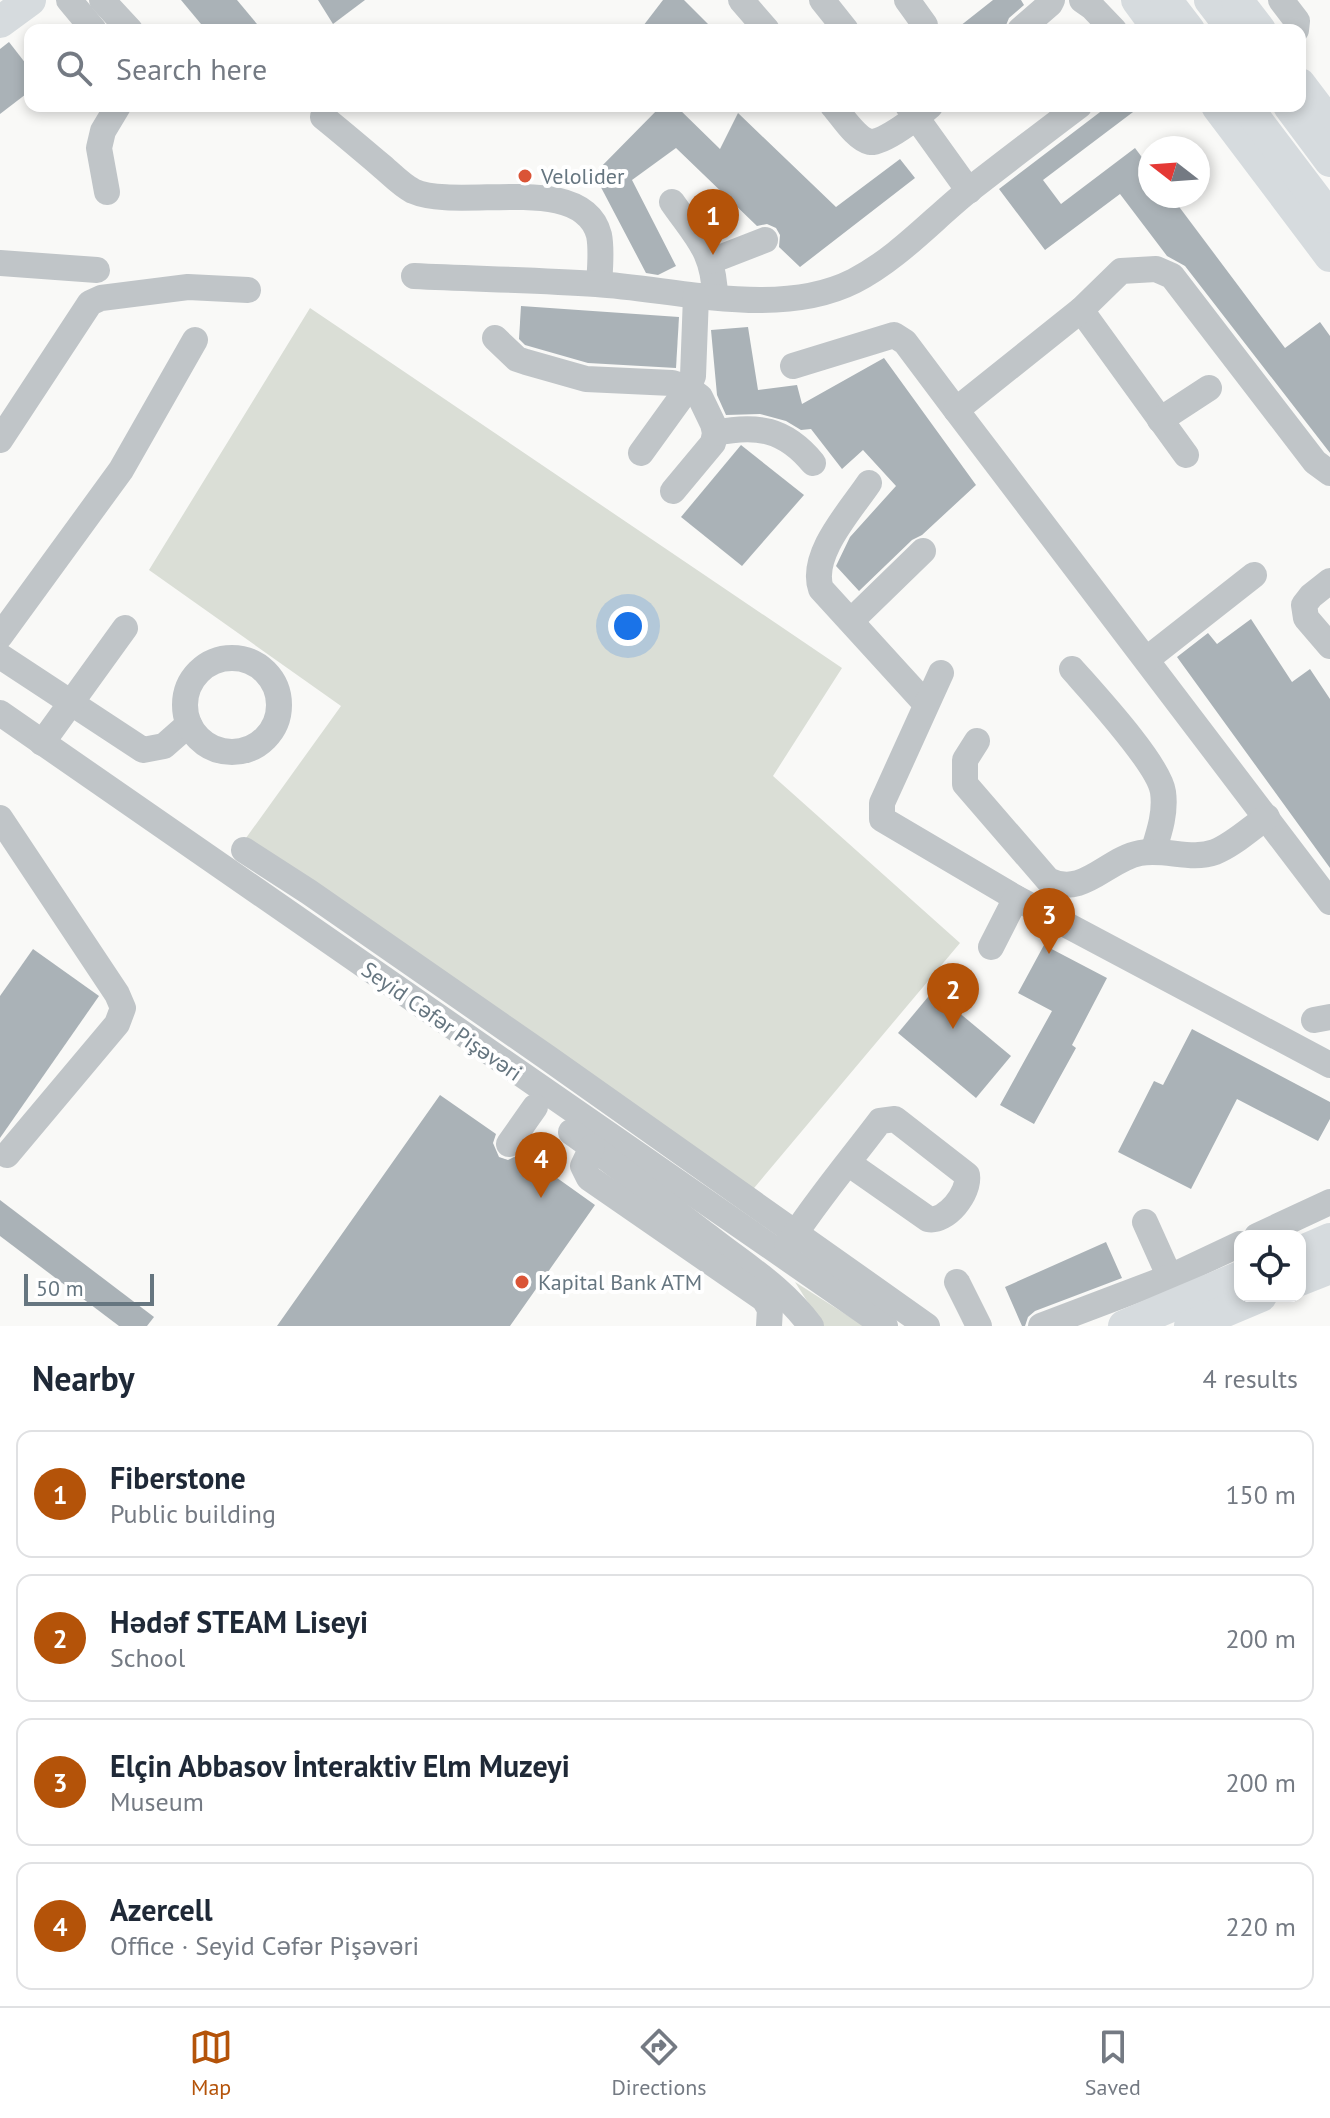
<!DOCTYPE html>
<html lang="en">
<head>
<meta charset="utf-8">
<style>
  :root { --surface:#fff; --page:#f2f2f3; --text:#1f2937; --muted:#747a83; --line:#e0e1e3; --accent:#b45309 }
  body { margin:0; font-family:"PT Sans",sans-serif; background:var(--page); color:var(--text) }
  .controls { position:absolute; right:24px; bottom:24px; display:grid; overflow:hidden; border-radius:16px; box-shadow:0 4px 12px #0003 }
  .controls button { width:72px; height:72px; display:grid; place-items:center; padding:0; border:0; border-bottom:2px solid var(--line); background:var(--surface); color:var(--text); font:40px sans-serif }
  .compass { position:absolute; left:1138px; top:136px; width:72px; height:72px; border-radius:50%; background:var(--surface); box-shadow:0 4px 12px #0003; rotate:287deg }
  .scale { position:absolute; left:24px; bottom:20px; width:130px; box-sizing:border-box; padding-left:8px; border:4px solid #667680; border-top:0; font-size:22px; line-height:28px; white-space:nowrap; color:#667680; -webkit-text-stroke:6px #fff; paint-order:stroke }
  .you { position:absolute; left:628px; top:626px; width:28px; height:28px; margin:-20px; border:6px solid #fff; border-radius:50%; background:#1a73e8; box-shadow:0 0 0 12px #1a73e833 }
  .badge { display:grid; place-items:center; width:52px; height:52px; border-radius:50%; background:var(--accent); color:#fff; font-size:26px; font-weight:700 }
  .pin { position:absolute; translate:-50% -66px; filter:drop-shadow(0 2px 4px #0008) }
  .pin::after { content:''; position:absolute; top:42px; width:28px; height:24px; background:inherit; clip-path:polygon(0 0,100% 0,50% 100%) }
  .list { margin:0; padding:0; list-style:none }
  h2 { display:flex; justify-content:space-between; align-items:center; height:104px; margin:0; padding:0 32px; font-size:34px }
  h2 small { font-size:26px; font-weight:400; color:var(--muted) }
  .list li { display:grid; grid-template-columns:52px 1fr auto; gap:24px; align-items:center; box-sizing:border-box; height:128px; margin:0 16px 16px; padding:0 16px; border:2px solid var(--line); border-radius:16px }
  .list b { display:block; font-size:30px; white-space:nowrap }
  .list p { margin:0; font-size:26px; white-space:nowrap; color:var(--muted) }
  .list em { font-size:26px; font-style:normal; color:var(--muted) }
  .icon { flex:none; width:44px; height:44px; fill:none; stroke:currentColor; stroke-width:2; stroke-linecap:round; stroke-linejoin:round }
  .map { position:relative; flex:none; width:1330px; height:1326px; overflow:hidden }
  .search { position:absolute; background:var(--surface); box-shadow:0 4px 12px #0003; left:24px; right:24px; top:24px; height:88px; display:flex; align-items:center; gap:20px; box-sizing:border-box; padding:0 28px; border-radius:16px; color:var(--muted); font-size:30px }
  .sheet { height:680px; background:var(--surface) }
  nav { display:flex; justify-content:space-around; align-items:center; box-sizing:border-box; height:112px; border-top:2px solid var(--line); background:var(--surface); font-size:22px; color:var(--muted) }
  nav a { display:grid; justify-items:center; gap:4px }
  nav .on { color:var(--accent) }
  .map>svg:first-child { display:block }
  .green { fill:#daded6 }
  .building { fill:#aab2b7 }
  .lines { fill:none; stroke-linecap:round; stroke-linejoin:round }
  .minor { stroke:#c0c5c8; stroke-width:26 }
  .major { stroke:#d6dbde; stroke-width:32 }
  .poi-dot { fill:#da5436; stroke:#fff; stroke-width:3 }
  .labels { text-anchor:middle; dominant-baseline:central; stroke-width:8; stroke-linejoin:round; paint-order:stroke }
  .poi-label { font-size:22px; fill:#667680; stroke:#fff; text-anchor:start }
  .street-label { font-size:22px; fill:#667680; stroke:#fff }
</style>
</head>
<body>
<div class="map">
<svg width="1330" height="1326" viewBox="0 0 1330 1326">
  <rect width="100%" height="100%" fill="#f9f9f7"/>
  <g class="green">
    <path d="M310 308 842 668 773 776 960 943 749 1194 246 838 341 706 149 570Z"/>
    <path d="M795 1282 864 1326H823Z"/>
  </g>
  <g class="building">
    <path d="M181 0H237L262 30H206Z"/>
    <path d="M318 0H365L333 24Z"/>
    <path d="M663 0H684L714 30H640Z"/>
    <path d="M993 0H1021L1024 5 1009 18 1004 30H955Z"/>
    <path d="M9 42 30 69V91L0 114V49Z"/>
    <path d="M661 106H676L720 149 738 113 836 207 900 159 915 178 800 267 779 247 780 235 776 228 767 224 757 226 676 148 632 180 676 266 658 275 646 273 594 174Z"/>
    <path d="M1108 106H1141L1043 180 1061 204 1135 148 1150 168V196H1171L1285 348 1320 322 1330 336V453L1185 266 1167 256 1120 194 1045 250 999 189Z"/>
    <path d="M521 306 679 317 676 368 588 363 525 345 519 339Z"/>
    <path d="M748 327 758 390 797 385 802 404 884 358 976 485 922 535 912 540 859 591 836 566 850 537 896 486 863 450 842 469 811 429 801 430 786 421 760 414 726 415 717 395 711 330Z"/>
    <path d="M741 445 804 495 742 566 681 517Z"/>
    <path d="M1251 619 1292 682 1310 669 1330 699V868L1177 657 1208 633 1217 644Z"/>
    <path d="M1044 945 1107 978 1072 1045 1076 1048 1034 1124 1000 1105 1052 1011 1018 993Z"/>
    <path d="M33 949 99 996 0 1138V996Z"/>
    <path d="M933 991 1011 1056 976 1098 898 1033Z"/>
    <path d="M1192 1029 1330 1102V1119L1318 1141 1237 1099 1191 1189 1118 1152 1154 1081 1163 1085Z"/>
    <path d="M440 1095 496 1134 493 1143 499 1157 508 1160 522 1153 595 1205 510 1326H277Z"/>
    <path d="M0 1200 154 1317 147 1326H119L0 1236Z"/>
    <path d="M1106 1242 1122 1278 1035 1311 1028 1317 1025 1326H1022L1005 1287Z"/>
  </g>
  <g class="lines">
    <g class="minor">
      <path d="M69 0 94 30"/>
      <path d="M102 0 130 30"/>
      <path d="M741 0 767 30"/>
      <path d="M822 0 846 30"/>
      <path d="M907 0 925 25"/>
      <path d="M1082 0 1092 7 1114 30"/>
      <path d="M1281 0 1297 21 1296 30"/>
      <path d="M1020 30 1050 4 1052 0"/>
      <path d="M833 106C842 116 856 139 870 142 883 144 920 115 930 106"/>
      <path d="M908 106 969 191"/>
      <path d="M323 117C344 134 364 151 384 168 393 176 403 186 413 191 460 212 582 171 599 235 602 250 600 269 599 284"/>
      <path d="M107 192 99 148 103 131 118 106"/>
      <path d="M672 202C697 238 714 251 715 297"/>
      <path d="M711 261 765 240"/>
      <path d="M0 263 97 270"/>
      <path d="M414 276C475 279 535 280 596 284 676 289 779 319 854 281 897 259 931 221 968 191 1005 162 1042 134 1079 106"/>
      <path d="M1081 310 1186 455"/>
      <path d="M495 338 517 359 526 362 586 379 672 383 688 388 700 397 713 424 715 433 713 443 673 491"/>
      <path d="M793 366 894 335 905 342 956 410"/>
      <path d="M1160 420 1209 388"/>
      <path d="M715 433C757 424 785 429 813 463"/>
      <path d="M0 440 90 303 101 298 188 287 248 290"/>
      <path d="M641 453 688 388 693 376 696 296"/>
      <path d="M1330 473 1315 462 1172 276 1156 269 1121 271 1081 310 956 410 1330 902"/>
      <path d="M869 483C851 510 809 555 821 589L925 703"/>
      <path d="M1330 581 1311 596 1304 605 1306 618 1330 646"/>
      <path d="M852 620 923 551"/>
      <path d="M0 636 121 470 195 340"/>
      <path d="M0 656 143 750 164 746 189 724"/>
      <circle cx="232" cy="705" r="47"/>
      <path d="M1147 659 1254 575"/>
      <path d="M1072 669C1093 693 1159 764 1163 792 1166 813 1159 833 1153 852"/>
      <path d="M941 673 882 803V819L1016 898 1330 1065"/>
      <path d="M0 713 885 1326"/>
      <path d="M977 741 965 760V784L1048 880C1083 898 1107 859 1140 853 1165 848 1191 861 1215 852 1233 845 1251 828 1267 817"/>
      <path d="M42 743 125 628"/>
      <path d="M0 818 117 994 123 1008 117 1024 7 1155"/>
      <path d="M244 850 309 892 548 1058 927 1326"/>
      <path d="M991 947 1016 898"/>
      <path d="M1314 1020 1330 1017"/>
      <path d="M571 1132C618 1165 662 1202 709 1237 747 1267 781 1286 811 1326"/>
      <path d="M509 1144 535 1107"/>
      <path d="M592 1147 583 1166 589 1178 764 1299 770 1309 769 1326"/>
      <path d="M1145 1222 1176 1291"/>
      <path d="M1257 1236 1330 1202"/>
      <path d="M787 1246C815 1202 849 1162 880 1121L895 1119 967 1175C970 1193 946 1223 928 1219L848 1163"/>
      <path d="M957 1282 979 1326"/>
      <path d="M1041 1326 1170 1277 1240 1244"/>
    </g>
    <g class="major">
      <path d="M1137 0 1159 30"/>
      <path d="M1166 0 1189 30"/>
      <path d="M1210 0 1233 30"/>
      <path d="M1237 0 1260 30"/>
      <path d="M0 22 30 0"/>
      <path d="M1300 84 1330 124"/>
      <path d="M1217 106 1330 256"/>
      <path d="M1246 106 1330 217"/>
      <path d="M1289 106 1330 161"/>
      <path d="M1300 1252 1330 1239"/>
      <path d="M1300 1280 1330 1268"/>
      <path d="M1124 1326 1240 1277"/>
      <path d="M1190 1326 1261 1296"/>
    </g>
  </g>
  <g class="poi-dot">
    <circle cx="525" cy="176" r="8"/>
    <circle cx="522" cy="1282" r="8"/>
  </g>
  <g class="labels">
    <g class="poi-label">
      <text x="541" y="176">Velolider</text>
      <text x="538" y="1282">Kapital Bank ATM</text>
    </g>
    <g class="street-label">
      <text transform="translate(442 1021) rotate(35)">Seyid Cəfər Pişəvəri</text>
    </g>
  </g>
</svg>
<div class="controls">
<button><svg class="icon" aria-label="locate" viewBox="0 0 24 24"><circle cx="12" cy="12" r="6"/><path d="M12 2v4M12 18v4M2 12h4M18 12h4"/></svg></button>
</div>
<svg class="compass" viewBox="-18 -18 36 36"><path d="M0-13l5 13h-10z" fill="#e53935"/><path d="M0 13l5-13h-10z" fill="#747a83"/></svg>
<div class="scale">50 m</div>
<div class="you"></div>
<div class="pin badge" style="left:713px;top:255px">1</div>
<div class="pin badge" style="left:953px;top:1029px">2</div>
<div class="pin badge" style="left:1049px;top:954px">3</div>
<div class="pin badge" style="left:541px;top:1198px">4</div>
<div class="search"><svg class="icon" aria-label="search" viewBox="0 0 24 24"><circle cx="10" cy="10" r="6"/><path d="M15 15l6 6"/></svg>Search here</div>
</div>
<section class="sheet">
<h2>Nearby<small>4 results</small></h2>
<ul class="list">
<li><span class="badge">1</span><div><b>Fiberstone</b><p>Public building</p></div><em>150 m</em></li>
<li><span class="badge">2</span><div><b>Hədəf STEAM Liseyi</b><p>School</p></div><em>200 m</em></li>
<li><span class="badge">3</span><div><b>Elçin Abbasov İnteraktiv Elm Muzeyi</b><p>Museum</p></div><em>200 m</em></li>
<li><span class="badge">4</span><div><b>Azercell</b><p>Office · Seyid Cəfər Pişəvəri</p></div><em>220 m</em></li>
</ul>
</section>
<nav>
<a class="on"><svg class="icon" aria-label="map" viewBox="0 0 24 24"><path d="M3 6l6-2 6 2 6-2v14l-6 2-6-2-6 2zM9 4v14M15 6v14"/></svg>Map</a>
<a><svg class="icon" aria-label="directions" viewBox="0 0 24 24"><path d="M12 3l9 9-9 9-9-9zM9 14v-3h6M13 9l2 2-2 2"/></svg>Directions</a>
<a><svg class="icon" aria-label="saved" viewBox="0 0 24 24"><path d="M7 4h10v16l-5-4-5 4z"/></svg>Saved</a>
</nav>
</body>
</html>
